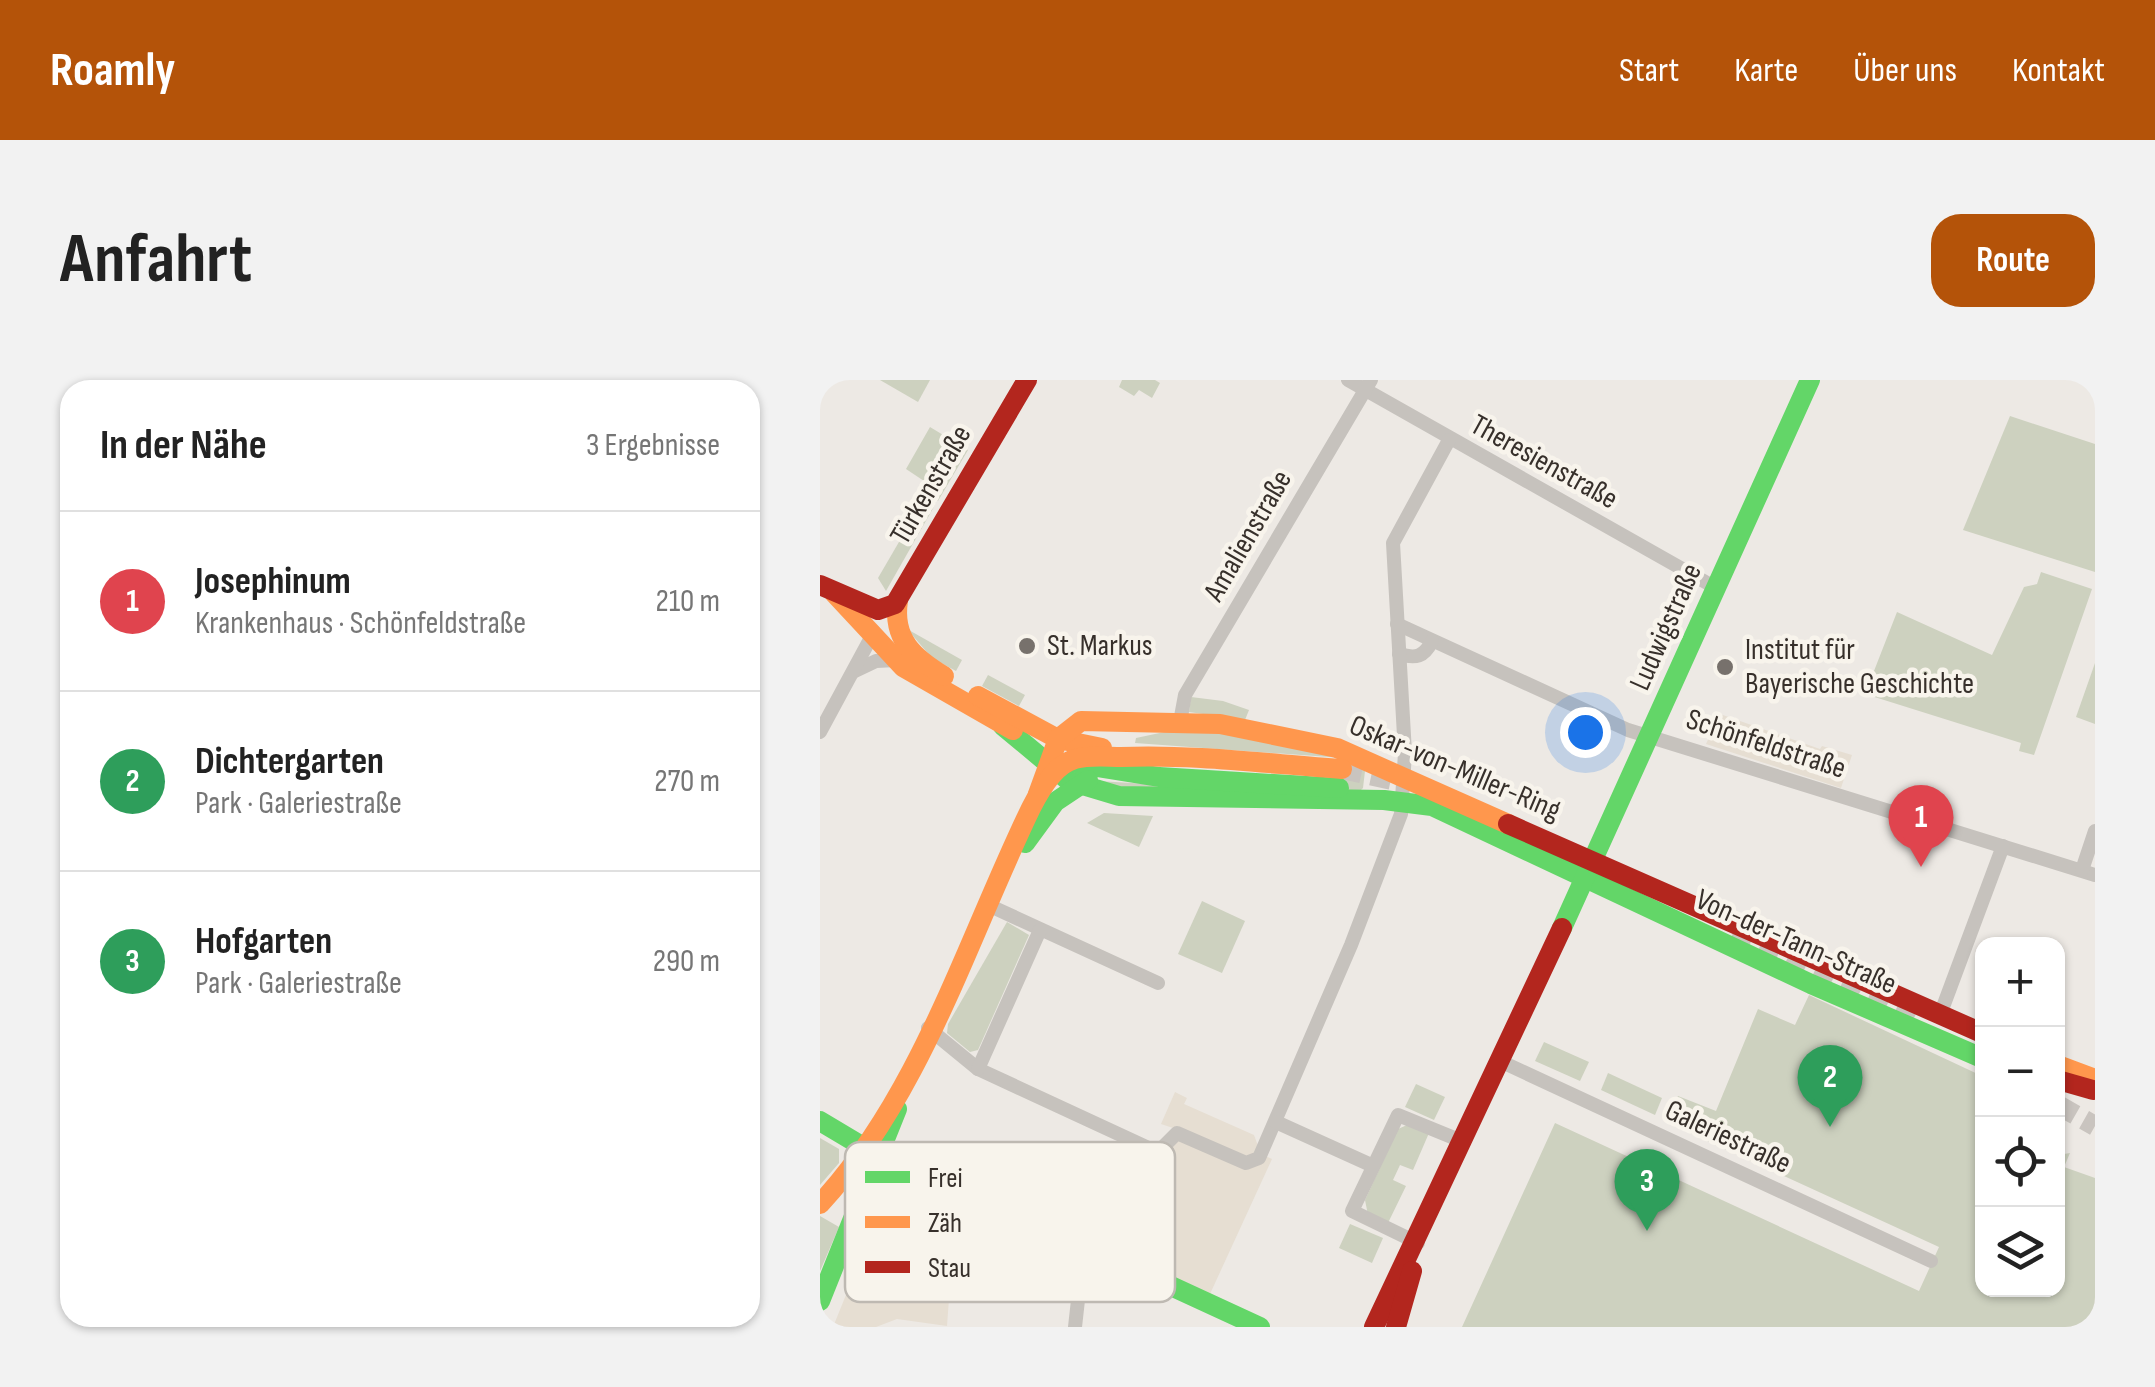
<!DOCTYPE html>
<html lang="de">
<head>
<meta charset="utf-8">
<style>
  :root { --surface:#fff; --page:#f2f2f2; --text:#222; --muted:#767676; --line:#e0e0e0; --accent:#b45309 }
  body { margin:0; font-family:"Sofia Sans Condensed",sans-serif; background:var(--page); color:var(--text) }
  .controls { position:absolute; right:30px; bottom:30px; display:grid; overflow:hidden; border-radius:20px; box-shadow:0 2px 8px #0004 }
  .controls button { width:90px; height:90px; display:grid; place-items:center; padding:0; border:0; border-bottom:2px solid var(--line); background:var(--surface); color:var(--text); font:50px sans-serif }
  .you { position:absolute; left:765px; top:352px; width:35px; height:35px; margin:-25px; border:8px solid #fff; border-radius:50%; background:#1a73e8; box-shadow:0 0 0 15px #1a73e833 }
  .badge { display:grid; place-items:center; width:65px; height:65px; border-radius:50%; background:var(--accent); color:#fff; font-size:32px; font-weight:700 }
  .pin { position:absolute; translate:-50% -82px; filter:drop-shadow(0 2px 5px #0008) }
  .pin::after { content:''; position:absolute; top:52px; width:35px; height:30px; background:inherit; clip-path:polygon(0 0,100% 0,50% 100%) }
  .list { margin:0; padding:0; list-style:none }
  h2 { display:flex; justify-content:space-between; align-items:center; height:130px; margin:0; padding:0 40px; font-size:42px }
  h2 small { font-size:32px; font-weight:400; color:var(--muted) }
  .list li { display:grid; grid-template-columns:65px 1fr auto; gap:30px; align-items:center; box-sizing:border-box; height:180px; padding:0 40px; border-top:2px solid var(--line) }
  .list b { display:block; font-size:38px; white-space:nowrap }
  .list p { margin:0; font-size:32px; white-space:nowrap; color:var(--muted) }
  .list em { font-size:32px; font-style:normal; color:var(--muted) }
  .icon { flex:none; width:55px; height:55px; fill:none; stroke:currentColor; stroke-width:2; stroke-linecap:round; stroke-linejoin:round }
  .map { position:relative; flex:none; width:1275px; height:947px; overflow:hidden; border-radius:30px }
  header { display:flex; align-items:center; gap:60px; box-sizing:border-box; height:140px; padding:0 50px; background:var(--accent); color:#fff }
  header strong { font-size:48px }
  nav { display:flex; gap:55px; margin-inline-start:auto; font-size:35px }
  .intro { display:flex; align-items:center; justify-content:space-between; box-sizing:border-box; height:240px; padding:0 60px }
  h1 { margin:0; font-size:70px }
  .button { padding:25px 45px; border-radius:30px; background:var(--accent); color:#fff; font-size:35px; font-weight:700 }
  main { display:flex; gap:60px; padding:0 60px }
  aside { flex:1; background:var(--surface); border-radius:30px; box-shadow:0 2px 8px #0004 }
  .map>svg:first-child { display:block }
  .green { fill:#cdd1bf }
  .plaza { fill:#e6ded2 }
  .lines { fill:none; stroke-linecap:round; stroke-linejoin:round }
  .secondary-tunnel { stroke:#c9c4bf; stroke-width:20; stroke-dasharray:20 10; stroke-linecap:butt }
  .street { stroke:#c6c2bd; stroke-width:14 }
  .fast { stroke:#63d668; stroke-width:20 }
  .slow { stroke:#ff974d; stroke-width:20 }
  .jam { stroke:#b3261e; stroke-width:20 }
  .poi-dot { fill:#77716c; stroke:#f8f4ec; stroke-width:4 }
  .labels { text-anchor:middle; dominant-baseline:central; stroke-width:9; stroke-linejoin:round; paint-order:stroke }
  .street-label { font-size:30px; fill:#37302b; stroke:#f8f4ec }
  .poi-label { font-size:30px; fill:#37302b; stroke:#f8f4ec; text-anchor:start }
  .key { fill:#f8f4ec; stroke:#beb9b2; stroke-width:2.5 }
  .key-label { font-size:28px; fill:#37302b }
</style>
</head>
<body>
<header>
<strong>Roamly</strong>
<nav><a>Start</a><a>Karte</a><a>Über uns</a><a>Kontakt</a></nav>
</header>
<div class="intro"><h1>Anfahrt</h1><a class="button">Route</a></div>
<main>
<aside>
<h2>In der Nähe<small>3 Ergebnisse</small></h2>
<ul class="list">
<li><span class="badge" style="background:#e0444e">1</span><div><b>Josephinum</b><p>Krankenhaus · Schönfeldstraße</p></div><em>210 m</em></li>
<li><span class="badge" style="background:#2e9e5b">2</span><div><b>Dichtergarten</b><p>Park · Galeriestraße</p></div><em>270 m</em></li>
<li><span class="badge" style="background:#2e9e5b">3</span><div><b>Hofgarten</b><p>Park · Galeriestraße</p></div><em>290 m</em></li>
</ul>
</aside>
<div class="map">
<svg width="1275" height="947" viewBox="0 0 1275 947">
  <rect width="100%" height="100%" fill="#ede9e4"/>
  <g class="green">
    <path d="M60 0H110L98 22Z"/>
    <path d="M302 0H335L340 3 332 18 319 10 314 16 299 7Z"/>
    <path d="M1190 36 1275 64V192L1143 150Z"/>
    <path d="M110 47 148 70 118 121 106 114 110 105 86 89Z"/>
    <path d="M104 119 115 125 66 211 58 198Z"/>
    <path d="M1221 192 1272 209 1214 375 1199 371 1201 363 1045 314 1077 232 1172 275 1204 207 1217 204Z"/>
    <path d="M87 249 142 280 136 291 112 278Z"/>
    <path d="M1275 283V344L1256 337Z"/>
    <path d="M168 295 205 315 199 326 162 306Z"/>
    <path d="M371 317 403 321 429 330 425 340 369 332Z"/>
    <path d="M368 347C405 348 526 358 545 391L543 408 535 416C478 416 322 427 278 401L518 415 523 378 315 363 316 358Z"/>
    <path d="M284 433 333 436 319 467 267 443Z"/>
    <path d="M382 521 425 541 402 593 358 574Z"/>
    <path d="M187 542 209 555 158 670 150 672 127 653 128 644Z"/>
    <path d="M989 615 1162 696V909H1238V775L1250 773 1244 787 1275 798V947H642L735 743 1099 911 1119 867 846 742 858 716 896 731 938 629 975 645Z"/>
    <path d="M724 662 769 682 760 701 715 681Z"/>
    <path d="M788 693 842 718 835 735 781 710Z"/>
    <path d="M596 704 625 717 614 740 585 727Z"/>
    <path d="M587 745 609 753 593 790 580 785 573 800 586 806 567 845 548 835 545 820 578 749Z"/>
    <path d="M0 758 19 769V783L0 805Z"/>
    <path d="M0 836 19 847 0 891Z"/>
    <path d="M530 844 563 858 552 883 519 868Z"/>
  </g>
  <g class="plaza">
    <path d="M900 334 1000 369 1002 366 1032 375 1021 408 886 364Z"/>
    <path d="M355 712 367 718 364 724 434 755 441 774 452 779 390 914 287 867 328 779 342 778 352 762 353 748 341 744Z"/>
    <path d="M68 811 135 837 127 946 77 939 56 947H13Z"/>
  </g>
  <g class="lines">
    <g class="secondary-tunnel">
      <path d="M522 389 577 401"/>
      <path d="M913 553 1097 638"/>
      <path d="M1238 725 1275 746"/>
    </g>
    <g class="street">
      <path d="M528 0 896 208"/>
      <path d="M577 244 808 350 1275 495"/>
      <path d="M579 274C596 279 604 277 612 261"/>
      <path d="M35 291 56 281 76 280"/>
      <path d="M360 342 365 315 551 0"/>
      <path d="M0 352 54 252"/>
      <path d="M1262 490 1275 451"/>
      <path d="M168 525 338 603"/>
      <path d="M1120 635 1183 466"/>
      <path d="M108 648 158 689 333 770H340L357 753 426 783 439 778 531 565 581 434 585 373 573 163 629 60"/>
      <path d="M682 682 1111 881"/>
      <path d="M158 689 220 550"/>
      <path d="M456 742 551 785"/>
      <path d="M598 863 532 831 578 735 644 762"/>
      <path d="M255 947 264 866"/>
    </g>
    <g class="fast">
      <path d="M183 346 249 401 299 416 564 420 612 426 991 604 1162 678"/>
      <path d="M258 384 339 397 519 408"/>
      <path d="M205 463 235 422 268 400"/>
      <path d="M742 548 990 0"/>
      <path d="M0 741 72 784 177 835 264 866 440 947"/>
      <path d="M0 921 77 729"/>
    </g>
    <g class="slow">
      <path d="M14 213 83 287 193 350"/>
      <path d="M78 221C72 259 94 278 124 296"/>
      <path d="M158 316 238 359 282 368"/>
      <path d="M218 414 238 359 261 341 400 344 517 368 688 444"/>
      <path d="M1238 685 1275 699"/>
      <path d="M0 824C101 715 147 560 211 428 220 410 235 384 255 379 269 375 287 377 301 377 374 374 449 384 522 389"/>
    </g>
    <g class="jam">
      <path d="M0 205 58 230 75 224 207 0"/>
      <path d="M688 444 1162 653"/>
      <path d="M1238 700 1273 710"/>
      <path d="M554 947 742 548"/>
      <path d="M576 947 592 891"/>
    </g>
  </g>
  <g class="poi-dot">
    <circle cx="207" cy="266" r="10"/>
    <circle cx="905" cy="287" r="10"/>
  </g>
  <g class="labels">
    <g class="street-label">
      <text transform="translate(724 82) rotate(29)">Theresienstraße</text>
      <text transform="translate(111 105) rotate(-60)">Türkenstraße</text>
      <text transform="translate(428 156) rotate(-60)">Amalienstraße</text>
      <text transform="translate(846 247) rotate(-66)">Ludwigstraße</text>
      <text transform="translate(946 364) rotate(18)">Schönfeldstraße</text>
      <text transform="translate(635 388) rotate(23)">Oskar-von-Miller-Ring</text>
      <text transform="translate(976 562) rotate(24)">Von-der-Tann-Straße</text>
      <text transform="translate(908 757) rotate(25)">Galeriestraße</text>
    </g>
    <g class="poi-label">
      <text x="227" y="266">St. Markus</text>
      <text x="925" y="270">Institut für<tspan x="925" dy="34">Bayerische Geschichte</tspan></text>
    </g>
  </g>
  <rect x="25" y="762" width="330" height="160" rx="15" class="key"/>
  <rect x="45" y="791" width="45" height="12" fill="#63d668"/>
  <rect x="45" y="836" width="45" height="12" fill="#ff974d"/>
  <rect x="45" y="881" width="45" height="12" fill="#b3261e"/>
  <g class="key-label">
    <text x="108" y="807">Frei</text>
    <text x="108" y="852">Zäh</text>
    <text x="108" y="897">Stau</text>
  </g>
</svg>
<div class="controls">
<button>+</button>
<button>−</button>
<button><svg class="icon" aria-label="locate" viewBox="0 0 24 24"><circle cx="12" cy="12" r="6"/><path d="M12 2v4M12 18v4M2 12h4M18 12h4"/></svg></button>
<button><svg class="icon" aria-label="layers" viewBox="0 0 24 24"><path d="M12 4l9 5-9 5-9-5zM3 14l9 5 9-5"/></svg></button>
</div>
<div class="you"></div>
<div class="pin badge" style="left:1101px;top:487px;background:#e0444e">1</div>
<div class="pin badge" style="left:1010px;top:747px;background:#2e9e5b">2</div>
<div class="pin badge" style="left:827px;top:851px;background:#2e9e5b">3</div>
</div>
</main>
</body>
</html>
